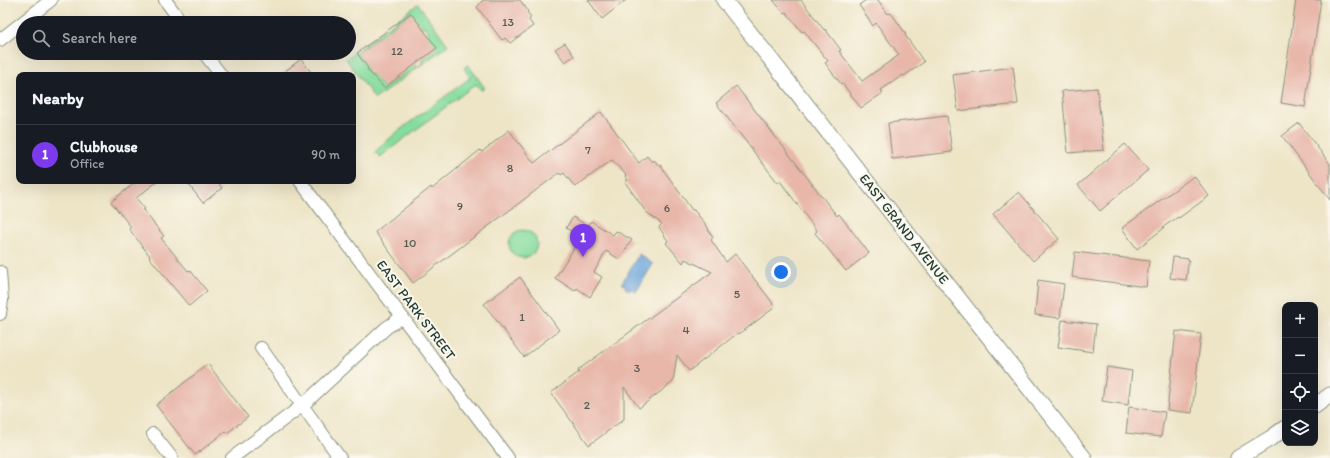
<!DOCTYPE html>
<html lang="en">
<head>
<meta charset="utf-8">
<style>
  :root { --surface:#171b24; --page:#20242c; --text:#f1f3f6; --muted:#9ea1a6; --line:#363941; --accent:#7c3aed }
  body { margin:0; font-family:Itim,sans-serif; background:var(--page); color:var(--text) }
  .controls { position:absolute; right:12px; bottom:12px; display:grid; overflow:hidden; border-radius:8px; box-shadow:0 4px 16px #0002 }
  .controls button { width:36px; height:36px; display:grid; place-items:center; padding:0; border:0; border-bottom:1px solid var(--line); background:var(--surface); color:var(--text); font:20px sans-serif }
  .you { position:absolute; left:781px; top:272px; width:14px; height:14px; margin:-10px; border:3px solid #fff; border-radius:50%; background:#1a73e8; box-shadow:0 0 0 6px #1a73e833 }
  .badge { display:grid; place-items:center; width:26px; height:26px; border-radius:50%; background:var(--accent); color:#fff; font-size:13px; font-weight:700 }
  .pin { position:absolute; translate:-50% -33px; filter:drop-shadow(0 1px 2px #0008) }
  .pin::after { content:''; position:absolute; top:21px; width:14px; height:12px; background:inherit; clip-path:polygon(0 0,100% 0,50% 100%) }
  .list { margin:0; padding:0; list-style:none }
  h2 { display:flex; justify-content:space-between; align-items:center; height:52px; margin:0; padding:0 16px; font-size:17px }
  h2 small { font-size:13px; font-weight:400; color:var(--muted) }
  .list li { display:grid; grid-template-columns:26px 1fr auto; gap:12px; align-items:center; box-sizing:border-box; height:60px; padding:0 16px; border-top:1px solid var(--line) }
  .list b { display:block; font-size:15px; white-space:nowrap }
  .list p { margin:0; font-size:13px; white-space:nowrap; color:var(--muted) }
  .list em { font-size:13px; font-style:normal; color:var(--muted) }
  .icon { flex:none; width:22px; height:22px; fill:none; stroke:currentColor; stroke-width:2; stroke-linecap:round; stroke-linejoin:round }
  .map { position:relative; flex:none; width:1330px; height:458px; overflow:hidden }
  .search { position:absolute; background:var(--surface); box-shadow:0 4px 16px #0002; left:16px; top:16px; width:340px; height:44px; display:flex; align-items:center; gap:10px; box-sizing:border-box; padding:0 14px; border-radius:22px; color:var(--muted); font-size:15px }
  .panel { position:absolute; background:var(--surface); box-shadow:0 4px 16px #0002; left:16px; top:72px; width:340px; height:112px; border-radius:8px }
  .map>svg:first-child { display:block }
  .green { fill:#86dc9e; stroke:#528c69; fill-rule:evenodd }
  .water { fill:#6da5db; stroke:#467188 }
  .building { fill:#e8b7aa }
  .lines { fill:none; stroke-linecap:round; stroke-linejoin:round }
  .minor-casing { stroke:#86917e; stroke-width:14 }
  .tertiary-casing { stroke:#86917e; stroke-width:17 }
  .minor { stroke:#fff; stroke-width:12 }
  .tertiary { stroke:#fff; stroke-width:15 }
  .labels { text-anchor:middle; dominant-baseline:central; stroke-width:4; stroke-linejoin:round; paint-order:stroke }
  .number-label { font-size:12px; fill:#515c52 }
  .street-label { font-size:14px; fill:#1f3d34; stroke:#fbf7ec }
</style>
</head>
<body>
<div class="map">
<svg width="1330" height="458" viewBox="0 0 1330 458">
  <rect width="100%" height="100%" fill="#fbf7ec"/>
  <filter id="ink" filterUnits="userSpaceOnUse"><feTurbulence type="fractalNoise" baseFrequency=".025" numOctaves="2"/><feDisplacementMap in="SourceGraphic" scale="8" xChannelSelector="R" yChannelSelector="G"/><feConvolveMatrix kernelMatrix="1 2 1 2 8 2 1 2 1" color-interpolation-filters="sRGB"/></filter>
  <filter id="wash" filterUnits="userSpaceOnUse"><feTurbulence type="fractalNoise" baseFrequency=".012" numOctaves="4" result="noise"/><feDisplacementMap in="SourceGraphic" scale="16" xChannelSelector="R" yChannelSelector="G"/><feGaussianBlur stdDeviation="0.9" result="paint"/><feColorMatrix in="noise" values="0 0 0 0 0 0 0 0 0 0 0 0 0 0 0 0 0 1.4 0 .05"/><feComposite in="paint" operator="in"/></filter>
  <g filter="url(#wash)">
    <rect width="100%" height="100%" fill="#eee5c7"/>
    <g class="green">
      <path d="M418 4 448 45 375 99 346 59ZM410 13 422 28 424 26 429 32 426 35 436 48 421 60 423 63 417 67 413 61 405 73 384 88 378 81 379 79 374 72 371 75 366 70 370 67 363 61 357 53 378 37 392 33 389 29Z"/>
      <path d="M467 65 469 66 484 87V89L481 90 476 84 380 157 375 152 397 132 470 78 464 68Z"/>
      <circle cx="523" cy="244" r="14"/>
    </g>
    <path class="water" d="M639 254 653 264 636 292 631 288 630 291 625 288 626 286 622 283Z"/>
    <g id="blocks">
      <g class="building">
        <path d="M483 0H520L528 11 527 12 531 17 529 20 533 26 510 43 505 38 503 40 501 39 477 7Z"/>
        <path d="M588 0H626L602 19Z"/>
        <path d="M773 0H801L824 30 825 29 841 50 839 51 862 81 899 55 876 23 873 26 859 5 866 0H878L888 14 891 13 906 34 905 35 924 62 904 76 903 75 881 90 883 93 861 108 842 83 841 84 825 63 828 61 804 31 802 32 786 12 784 13Z"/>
        <path d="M1296 0H1321L1305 107 1281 103Z"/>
        <path d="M411 13 437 48 384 88 367 69 368 68 357 53Z"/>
        <path d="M565 43 574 56 565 62 555 49Z"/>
        <path d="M301 59 313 75H280Z"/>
        <path d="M1013 67 1018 104 958 111 953 75Z"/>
        <path d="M736 86 837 216 839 214 869 253 846 271 815 233 817 231 780 181 778 183 716 103Z"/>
        <path d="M1097 88 1104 150 1068 153 1062 91Z"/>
        <path d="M601 112 639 163 647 156 652 162 654 160 659 166 660 165 692 210H694L709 229 708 230 713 237 711 240 726 262 735 254 772 302 774 308 739 334 738 333 689 371 677 355 673 382 639 408 624 387V419L589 445 551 393 579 372 578 370 712 272 685 259 683 263 666 243 668 241 659 227 662 224 646 212 625 182 628 180 625 176 626 175 612 160 575 187 564 173 561 175 559 173 413 283 375 232 431 187 432 189 480 150 482 152 509 130 534 163Z"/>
        <path d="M947 116 952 152 892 159 888 123Z"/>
        <path d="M1299 123 1330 164V200L1282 136Z"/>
        <path d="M1125 144 1148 170 1100 211 1078 185Z"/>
        <path d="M1194 176 1209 196 1179 218 1178 217 1163 227 1164 228 1137 249 1122 228Z"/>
        <path d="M137 181H158L136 198 145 209 143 210 164 236 161 238 188 271 190 270 207 291 189 306 149 257 150 256 129 229 131 227 111 202Z"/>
        <path d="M186 181H217L222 188 203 203Z"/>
        <path d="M1019 192 1059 239 1033 261 993 214Z"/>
        <path d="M573 217 588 226 591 221 613 235 616 231 632 240 619 259 606 251 594 272 602 277 590 297 577 288 575 291 555 278 581 237 566 228Z"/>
        <path d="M1075 252 1149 261 1146 287 1072 277Z"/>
        <path d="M1173 257 1189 259 1186 280 1170 278Z"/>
        <path d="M520 277 559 330 524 357 484 304Z"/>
        <path d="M1038 280 1064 284 1060 318 1035 315Z"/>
        <path d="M1062 320 1096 324 1093 352 1058 347Z"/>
        <path d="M1176 331 1201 334 1192 413 1167 410Z"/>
        <path d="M208 364 248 417 227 433 226 431 195 455 156 405Z"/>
        <path d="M1107 367 1132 371 1128 405 1102 401Z"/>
        <path d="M1129 407 1165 412 1161 437 1126 433Z"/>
      </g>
    </g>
  </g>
  <g filter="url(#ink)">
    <use href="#blocks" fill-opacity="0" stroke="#86917e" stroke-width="1"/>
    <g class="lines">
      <g class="minor-casing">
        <g id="minor">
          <path d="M165 0 182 23"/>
          <path d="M0 40 51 0"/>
          <path d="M204 53 221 75"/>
          <path d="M300 181 508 458"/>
          <path d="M0 272 2 300 0 314"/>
          <path d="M261 348 340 458"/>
          <path d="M153 434 172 458"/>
          <path d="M232 458 303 405 386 328 402 317"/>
        </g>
      </g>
      <g class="tertiary-casing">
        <g id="tertiary">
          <path d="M724 0 1084 458"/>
          <path d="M1315 406 1330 395"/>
          <path d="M1238 458 1271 438 1285 428"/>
        </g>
      </g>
      <use href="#minor" class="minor"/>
      <use href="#tertiary" class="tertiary"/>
    </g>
  </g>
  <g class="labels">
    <g class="number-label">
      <text x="508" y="22">13</text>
      <text x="397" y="51">12</text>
      <text x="588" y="150">7</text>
      <text x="510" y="168">8</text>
      <text x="460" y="206">9</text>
      <text x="667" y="208">6</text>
      <text x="410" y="243">10</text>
      <text x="737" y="294">5</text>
      <text x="522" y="317">1</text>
      <text x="686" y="330">4</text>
      <text x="637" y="368">3</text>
      <text x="587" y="405">2</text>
    </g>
    <g class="street-label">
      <text transform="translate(904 229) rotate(52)">EAST GRAND AVENUE</text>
      <text transform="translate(416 310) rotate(53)">EAST PARK STREET</text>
    </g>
  </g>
</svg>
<div class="controls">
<button>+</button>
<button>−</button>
<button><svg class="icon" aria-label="locate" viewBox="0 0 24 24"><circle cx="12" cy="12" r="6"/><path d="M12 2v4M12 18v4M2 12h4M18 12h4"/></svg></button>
<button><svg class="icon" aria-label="layers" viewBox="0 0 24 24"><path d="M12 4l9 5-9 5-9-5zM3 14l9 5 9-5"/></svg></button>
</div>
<div class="you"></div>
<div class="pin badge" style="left:583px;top:257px">1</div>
<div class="search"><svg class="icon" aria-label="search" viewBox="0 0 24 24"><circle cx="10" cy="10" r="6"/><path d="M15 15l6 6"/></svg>Search here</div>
<section class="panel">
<h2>Nearby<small></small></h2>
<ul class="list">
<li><span class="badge">1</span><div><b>Clubhouse</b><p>Office</p></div><em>90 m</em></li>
</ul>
</section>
</div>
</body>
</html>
